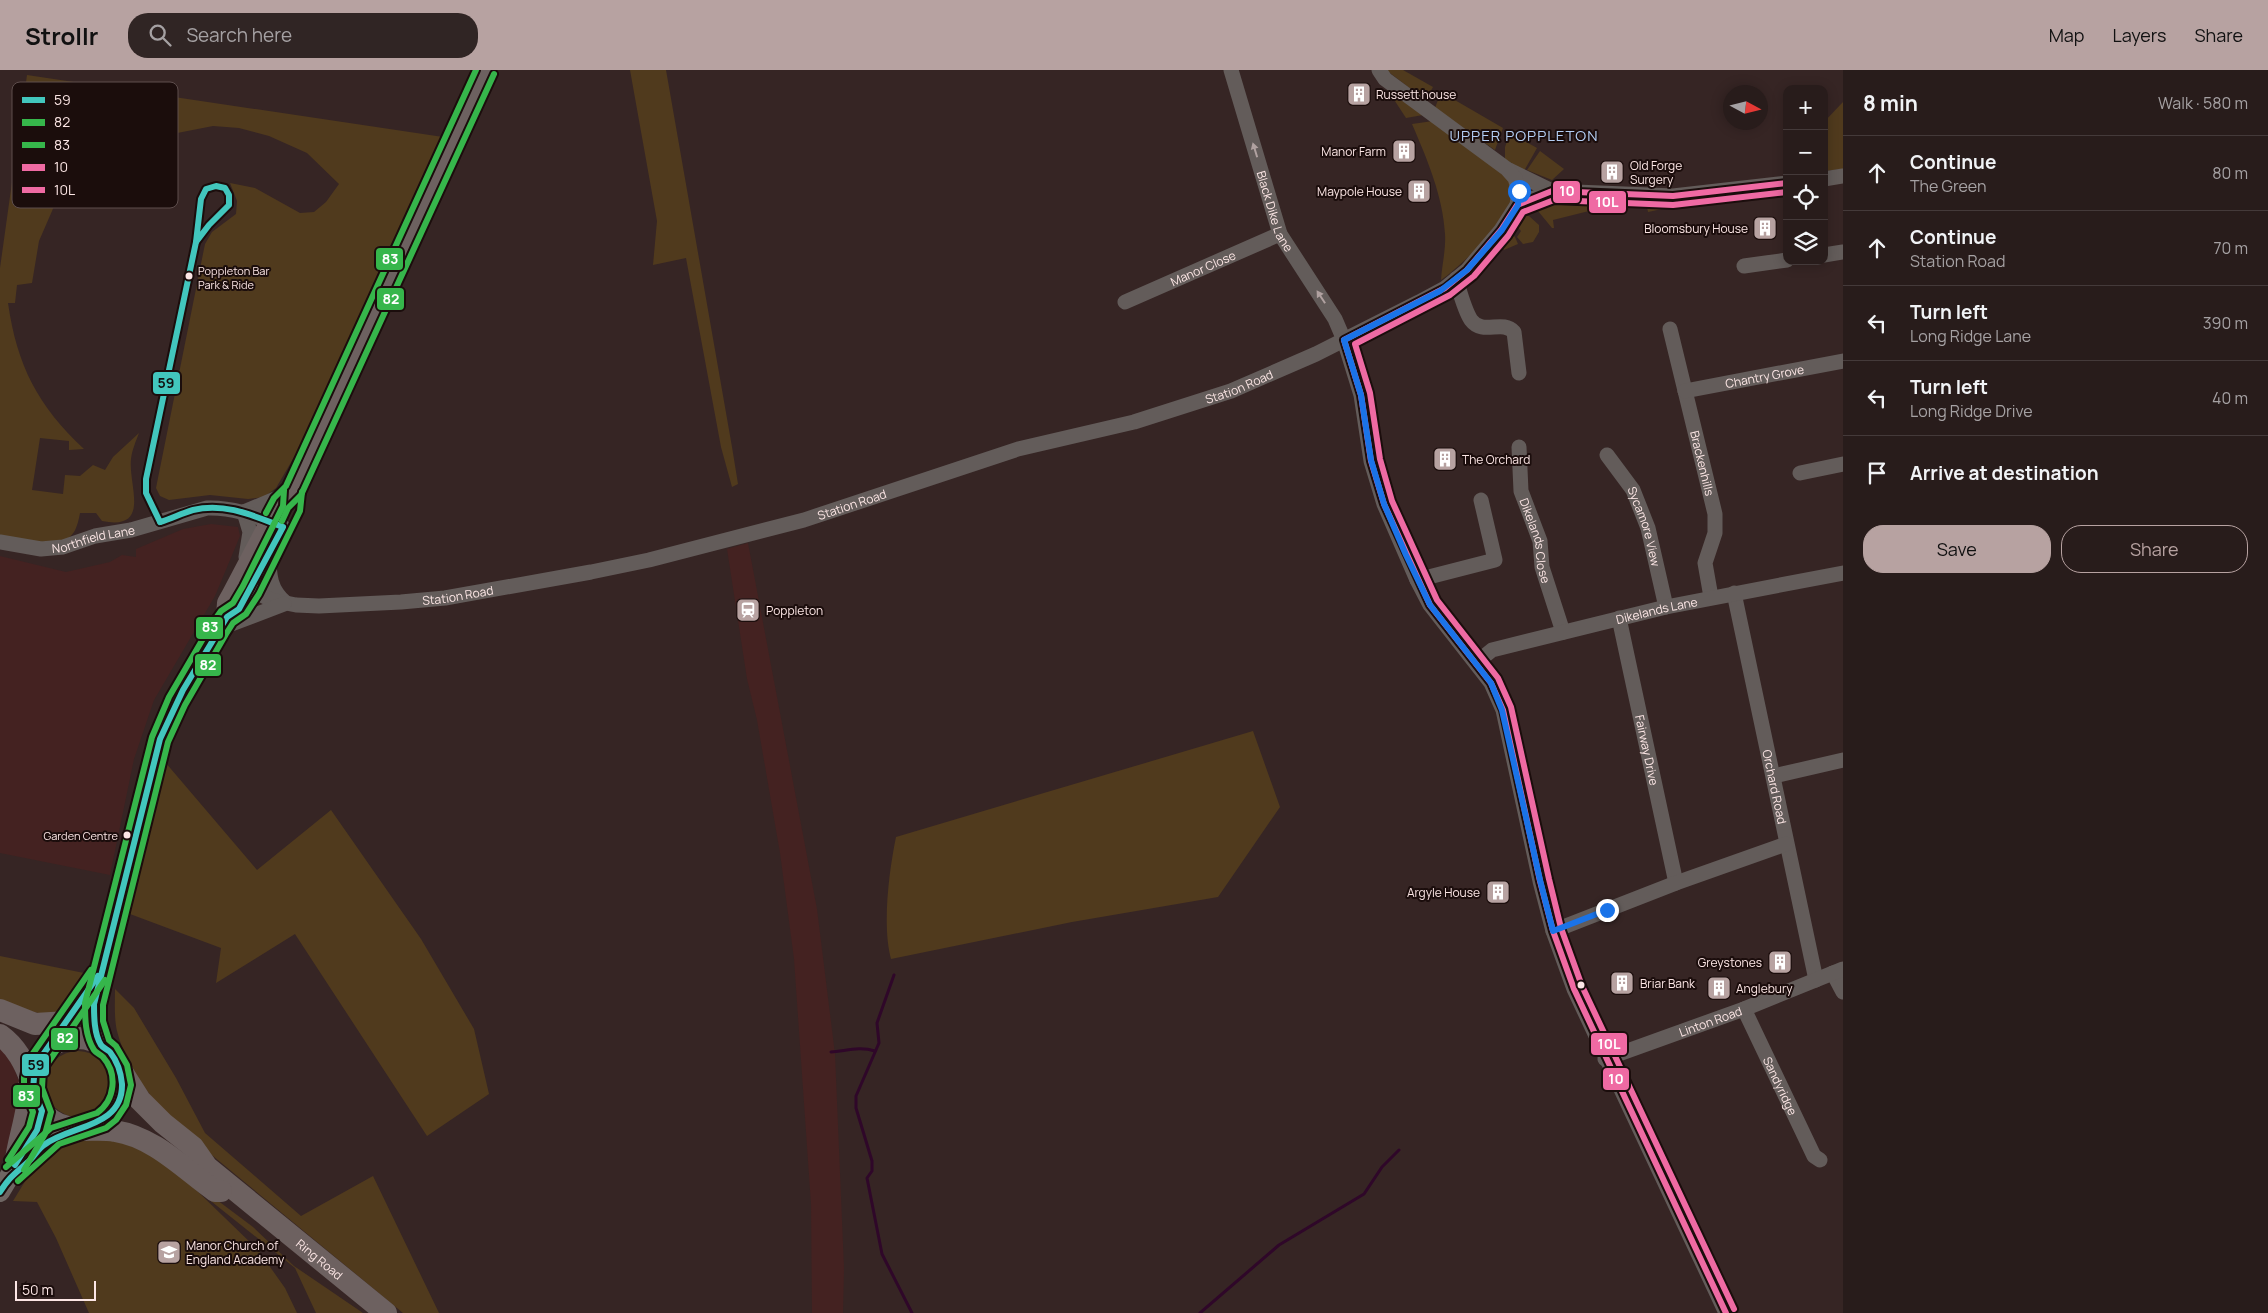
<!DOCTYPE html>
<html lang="en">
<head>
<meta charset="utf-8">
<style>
  :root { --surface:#281c1b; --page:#302524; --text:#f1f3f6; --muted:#a5a1a3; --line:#443a3a; --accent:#b7a2a1 }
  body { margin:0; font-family:Manrope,sans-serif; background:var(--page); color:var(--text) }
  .controls { position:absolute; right:15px; top:15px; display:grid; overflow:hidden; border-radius:10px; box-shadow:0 2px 12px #0003 }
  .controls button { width:45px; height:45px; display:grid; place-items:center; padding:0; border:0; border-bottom:1px solid var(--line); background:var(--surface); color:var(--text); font:25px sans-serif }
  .compass { position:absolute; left:1723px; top:15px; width:45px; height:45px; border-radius:50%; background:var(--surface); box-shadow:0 2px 12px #0003; rotate:97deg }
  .scale { position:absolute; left:15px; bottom:12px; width:81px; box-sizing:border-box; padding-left:5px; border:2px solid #fce6e5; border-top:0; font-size:14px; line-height:18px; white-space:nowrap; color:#fce6e5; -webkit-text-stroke:4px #1b0d0c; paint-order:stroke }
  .stop { position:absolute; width:15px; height:15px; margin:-11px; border:4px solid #1a73e8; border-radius:50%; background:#fff }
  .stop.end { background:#1a73e8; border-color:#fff; box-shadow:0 1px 5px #0008 }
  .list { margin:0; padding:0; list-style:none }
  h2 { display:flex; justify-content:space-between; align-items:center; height:65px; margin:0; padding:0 20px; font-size:21px }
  h2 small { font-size:16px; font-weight:400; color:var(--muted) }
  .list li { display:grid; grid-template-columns:32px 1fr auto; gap:15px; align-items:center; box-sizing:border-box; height:75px; padding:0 20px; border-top:1px solid var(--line) }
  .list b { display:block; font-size:19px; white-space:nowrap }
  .list p { margin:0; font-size:16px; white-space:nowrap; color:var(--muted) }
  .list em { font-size:16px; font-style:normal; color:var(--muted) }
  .actions { display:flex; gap:10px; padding:15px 20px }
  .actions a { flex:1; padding:11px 0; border:1px solid var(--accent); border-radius:20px; text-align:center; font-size:18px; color:var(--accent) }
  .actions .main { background:var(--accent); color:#111 }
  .icon { flex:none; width:28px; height:28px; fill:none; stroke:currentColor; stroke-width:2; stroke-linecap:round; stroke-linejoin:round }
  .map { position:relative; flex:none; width:1843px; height:1243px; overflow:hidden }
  header { display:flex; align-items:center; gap:30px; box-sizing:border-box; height:70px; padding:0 25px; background:var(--accent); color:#111 }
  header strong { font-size:24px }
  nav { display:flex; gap:28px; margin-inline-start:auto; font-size:18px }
  .search { width:350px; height:45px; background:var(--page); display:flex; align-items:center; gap:12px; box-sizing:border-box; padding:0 18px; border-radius:20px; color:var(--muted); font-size:19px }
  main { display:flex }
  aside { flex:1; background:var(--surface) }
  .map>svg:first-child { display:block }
  .built { fill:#442221 }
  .green { fill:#503a1d }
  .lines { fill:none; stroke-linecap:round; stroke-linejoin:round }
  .stream { stroke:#2f0729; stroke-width:3 }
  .minor { stroke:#635c5a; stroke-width:15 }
  .major { stroke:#6f6663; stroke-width:20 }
  .highway { stroke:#6d6160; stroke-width:22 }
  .bus-1-casing { stroke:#1b0d0c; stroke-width:10 }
  .bus-2-casing { stroke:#1b0d0c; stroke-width:10 }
  .bus-3-casing { stroke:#1b0d0c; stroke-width:10 }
  .bus-4-casing { stroke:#1b0d0c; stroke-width:10 }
  .bus-5-casing { stroke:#1b0d0c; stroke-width:10 }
  .bus-1 { stroke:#42c6bd; stroke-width:6 }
  .bus-2 { stroke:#36b64b; stroke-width:6 }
  .bus-3 { stroke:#36b64b; stroke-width:6 }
  .bus-4 { stroke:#ef6aa3; stroke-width:6 }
  .bus-5 { stroke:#ef6aa3; stroke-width:6 }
  .oneway { fill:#b0a1a0 }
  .route { stroke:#1a73e8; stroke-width:6 }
  .bus-dot { fill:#fce6e5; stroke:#1b0d0c; stroke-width:2 }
  .labels { text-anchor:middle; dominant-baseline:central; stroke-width:4; stroke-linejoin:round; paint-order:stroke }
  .bus-label { font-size:11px; fill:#fce6e5; stroke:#1b0d0c; text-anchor:start }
  .poi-label { font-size:12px; fill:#fce6e5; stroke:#1b0d0c; text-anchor:start }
  .street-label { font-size:12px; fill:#fce6e5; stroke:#1b0d0c }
  .quarter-label { font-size:15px; letter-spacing:1px; fill:#b4cef4; stroke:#1b0d0c }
  .key { fill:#1b0d0c; stroke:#5e4e4d; stroke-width:1 }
  .key-label { font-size:14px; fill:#fce6e5 }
  .line-badge { stroke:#1b0d0c; stroke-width:2 }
  .badge-label { font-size:14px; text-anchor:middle; font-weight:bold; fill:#fff }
  .pale-badge-label { font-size:14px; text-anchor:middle; font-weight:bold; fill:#111 }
</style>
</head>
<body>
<header>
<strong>Strollr</strong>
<div class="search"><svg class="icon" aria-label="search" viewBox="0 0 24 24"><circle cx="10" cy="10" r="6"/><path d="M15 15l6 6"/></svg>Search here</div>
<nav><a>Map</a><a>Layers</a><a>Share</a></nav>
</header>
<main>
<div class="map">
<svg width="1843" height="1243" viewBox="0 0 1843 1243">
  <rect width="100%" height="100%" fill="#362524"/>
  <g class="built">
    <path d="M211 454 238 457 240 466 215 526 154 630 134 689 110 805 0 783V486L66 502 110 492 122 485 136 487V479L183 459Z"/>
    <path d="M748 473 817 839 835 984 844 1198 843 1243H812L811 1134 794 889 780 783 757 650 747 609 727 479Z"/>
    <path d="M0 976 10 989 21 1016 17 1060 0 1094Z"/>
  </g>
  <g class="green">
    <path d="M630 0H666L732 377 738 414 732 417 721 377 686 188 653 195 657 151Z"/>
    <path d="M1386 0H1403L1433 17 1428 26 1424 29Z"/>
    <path d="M27 5 443 67 300 377 276 418 264 427 248 429 210 425 169 430 160 426 156 418 205 174 212 162 236 144 237 131 230 113 255 118 300 143 314 142 326 132 339 114 307 83 269 66 239 58 213 56 162 66 120 90 111 81 105 87 96 90 89 85 62 118 39 171 32 213 17 215 15 233H8C17 296 38 336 84 379L69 380V371L40 368 32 420 63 424 65 405 80 406 93 395 105 400 113 387 139 363C136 371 132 380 131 389 128 415 152 461 102 451L96 443H80C79 449 77 457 74 462 62 482 19 469 0 466V198Z"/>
    <path d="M1394 22 1423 45 1406 48 1391 25Z"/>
    <path d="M1441 22 1503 58 1495 80 1435 38Z"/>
    <path d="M1843 32V99L1824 101V52Z"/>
    <path d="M1433 51 1512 110C1512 116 1513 123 1512 129 1509 150 1459 198 1441 210 1442 195 1446 179 1445 164 1443 126 1427 89 1412 54Z"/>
    <path d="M1510 63 1537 78 1524 101 1505 89V77Z"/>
    <path d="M1540 81 1564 99 1552 110 1527 100Z"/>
    <path d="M1546 128 1620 130V141L1609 136 1553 150 1554 158H1552L1538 141V134Z"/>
    <path d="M1669 130 1671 137 1648 142 1647 137 1651 132Z"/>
    <path d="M1521 146H1529L1539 155V162L1533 172 1523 174 1517 167 1521 161 1514 153Z"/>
    <path d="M1509 161 1515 167 1518 174 1504 180 1500 170Z"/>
    <path d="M1253 661 1280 737 1218 827 1072 852 891 889C882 856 889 801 896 767Z"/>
    <path d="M165 692 257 800 331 740 421 869 474 959 489 1024 427 1066 295 864 216 913 221 878 130 844Z"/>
    <path d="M0 886 84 903 86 915 63 948 0 935Z"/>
    <path d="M115 919 134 938 176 1008 205 1063 301 1146 373 1106 439 1243H403L179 1058C153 1030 127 1000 117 961 114 948 115 932 115 919Z"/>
    <circle cx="78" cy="1014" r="33"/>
    <path d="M88 1069 119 1071 165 1091 253 1157 294 1196 363 1243H316L295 1198 192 1116 258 1180 285 1218 297 1243H89L56 1168 37 1132 13 1131 35 1095 59 1075Z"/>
  </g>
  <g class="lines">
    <g class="stream">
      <path d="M894 905 877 953 879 973 856 1026V1038L872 1091V1101L867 1108 882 1184 912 1243"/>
      <path d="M831 982C846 981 859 976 875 981"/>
      <path d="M1200 1243 1279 1175 1364 1124 1382 1097 1399 1080"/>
    </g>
    <g class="minor">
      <path id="s1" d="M1231 0 1280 164 1335 249 1344 270 1361 325 1371 391 1384 434 1417 510 1430 535 1491 613 1503 640 1540 811 1553 861 1574 919 1726 1243"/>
      <path d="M1509 100 1552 121"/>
      <path d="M1824 109 1843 106"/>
      <path d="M1517 135 1552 121 1673 126 1787 113"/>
      <path d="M1824 185 1843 182"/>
      <path d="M1744 196 1787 190"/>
      <path d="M1456 209C1460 222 1464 239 1471 250 1483 266 1502 249 1514 262L1519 303"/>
      <path id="s2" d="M1125 232 1280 164"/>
      <path id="s3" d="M1670 259 1715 444V463L1705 493 1711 527"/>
      <path id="s4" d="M1685 321 1843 291"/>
      <path id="s5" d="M1519 377 1521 421 1540 471 1542 497 1563 562"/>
      <path id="s6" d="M1607 385 1633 420 1648 458 1666 537"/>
      <path d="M1800 403 1843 394"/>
      <path d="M244 442 250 462 246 487"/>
      <path d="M244 442 287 424"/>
      <path id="s7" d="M0 472 41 479 63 477 95 466 131 460 207 438C235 437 257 447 283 457"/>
      <path d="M269 486C269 505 270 520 286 533"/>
      <path d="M1417 510 1495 490 1481 430"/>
      <path id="s8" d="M239 513 271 530 296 535 319 536 401 532 445 528 591 502 649 490 804 450 1018 379 1134 352 1231 321 1316 284 1419 232 1445 218 1467 200 1501 160 1517 135 1519 121 1515 108 1507 99 1385 9 1379 0"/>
      <path id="s9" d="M1734 523 1816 910"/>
      <path id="s10" d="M1619 548 1676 813"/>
      <path d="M226 556 284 534"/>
      <path id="s11" d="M1476 593 1492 580 1666 537 1843 503"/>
      <path d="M1774 706 1843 690"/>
      <path d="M1553 861 1676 813 1786 774"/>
      <path d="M1833 903 1843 922"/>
      <path id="s12" d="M1744 939 1814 1086 1820 1090"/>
      <path id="s13" d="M1605 989 1744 939 1843 899"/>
    </g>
    <g class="major">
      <path d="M26 1093 55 1066 82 1058"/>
      <path d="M0 1122 37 1060 42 1041"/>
    </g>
    <g class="highway">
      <path d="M227 547 228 533 233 524 281 433 293 421 393 206 486 0"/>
      <path d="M0 940 35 954 68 952"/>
      <path d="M0 965C17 977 25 994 32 1013"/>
      <circle cx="77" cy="1013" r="45"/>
      <path d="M52 975 94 912"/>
      <path d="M101 975 94 952V934L101 902 112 867 160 669 177 631 201 589 227 547 239 539"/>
      <path id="s14" d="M119 997 140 1030 163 1053 193 1077 207 1097 386 1243"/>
      <path d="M84 1060C94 1060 105 1059 115 1061 154 1067 184 1099 215 1121H221"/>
      <path d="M15 1096C18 1068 29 1044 29 1016"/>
    </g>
    <g class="bus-1-casing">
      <g id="bus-1">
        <path d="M216 116 225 118 229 125V135L209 155 196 172 201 129 206 119Z"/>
        <path d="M160 452 146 423V409L196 172"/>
        <path d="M15 1095 37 1060 42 1041 33 1019 35 996 98 906"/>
        <path d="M0 1122C10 1106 15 1104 28 1092 34 1087 38 1079 44 1075 70 1055 123 1058 122 1014 121 1002 117 991 110 982 107 979 103 978 101 975 94 964 94 946 94 934L160 669 183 620 227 547 239 539 283 457C254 446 225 432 193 440 182 443 171 449 160 452"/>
      </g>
    </g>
    <g class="bus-2-casing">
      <g id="bus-2">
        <path d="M282 451 288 438 301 425 494 4"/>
        <path d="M24 1100 45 1064 51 1042 42 1018 43 1000 105 910"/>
        <path d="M18 1111 59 1074 106 1058 116 1050 126 1035 131 1015 127 995 116 976 109 970 103 951V935L168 672 185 635 226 564 233 553 246 544 259 524 300 441 302 422"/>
      </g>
    </g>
    <g class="bus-3-casing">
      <g id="bus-3">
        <path d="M266 443 274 428 286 416 476 0"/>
        <path d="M8 1090 29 1057 33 1042 24 1020V1007L27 992 91 900"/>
        <path d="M6 1097 51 1058 97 1043C115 1030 118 1004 103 987 100 984 96 983 94 980 85 966 85 948 85 933L152 667 169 627 211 555 221 541 233 533 243 516 283 436 284 420"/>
      </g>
    </g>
    <g class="bus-4-casing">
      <path id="bus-4" d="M1726 1243 1574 919 1553 861 1540 811 1503 640 1491 613 1430 535 1384 434 1371 391 1361 325 1344 270 1445 218 1467 200 1501 160 1517 135 1552 121 1673 126 1787 113"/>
    </g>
    <g class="bus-5-casing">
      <path id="bus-5" d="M1734 1239 1582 916 1561 858 1549 809 1511 637 1498 608 1437 530 1392 431 1380 389 1370 323 1355 274 1450 225 1474 206 1508 166 1523 142 1554 130 1673 135 1787 122"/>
    </g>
    <use href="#bus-1" class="bus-1"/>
    <use href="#bus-2" class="bus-2"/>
    <use href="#bus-3" class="bus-3"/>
    <use href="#bus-4" class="bus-4"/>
    <use href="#bus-5" class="bus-5"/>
  </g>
  <defs><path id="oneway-solid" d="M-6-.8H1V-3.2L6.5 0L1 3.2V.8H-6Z" transform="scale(1.25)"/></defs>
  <g class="oneway">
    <use href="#oneway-solid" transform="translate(1255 80) rotate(-107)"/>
    <use href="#oneway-solid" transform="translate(1321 227) rotate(-123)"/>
  </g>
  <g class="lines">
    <path class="route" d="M1519 121 1518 135 1502 160 1467 200 1440 221 1344 270 1361 325 1371 390 1384 434 1406 485 1430 535 1491 613 1502 640 1540 810 1553 861 1607 840"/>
  </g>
  <defs>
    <g id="building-square" transform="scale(1.25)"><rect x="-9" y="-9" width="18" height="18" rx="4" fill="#b7a2a1" stroke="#1b0d0c"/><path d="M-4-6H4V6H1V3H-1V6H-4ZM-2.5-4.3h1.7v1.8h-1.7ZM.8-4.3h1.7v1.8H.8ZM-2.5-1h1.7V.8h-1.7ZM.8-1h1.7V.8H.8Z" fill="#fff"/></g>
    <g id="station-square" transform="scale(1.25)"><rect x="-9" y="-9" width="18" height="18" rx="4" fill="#b7a2a1" stroke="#1b0d0c"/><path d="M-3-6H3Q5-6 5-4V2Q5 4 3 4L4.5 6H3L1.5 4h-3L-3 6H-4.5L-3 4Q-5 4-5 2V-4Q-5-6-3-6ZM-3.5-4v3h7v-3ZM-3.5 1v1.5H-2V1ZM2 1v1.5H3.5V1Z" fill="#fff"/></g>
    <g id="school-square" transform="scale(1.25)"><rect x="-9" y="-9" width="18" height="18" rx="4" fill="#b7a2a1" stroke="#1b0d0c"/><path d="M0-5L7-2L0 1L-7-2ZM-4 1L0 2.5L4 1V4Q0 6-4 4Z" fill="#fff"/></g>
  </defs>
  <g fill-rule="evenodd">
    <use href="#building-square" x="1359" y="24"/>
    <use href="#building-square" x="1404" y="81"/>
    <use href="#building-square" x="1612" y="102"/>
    <use href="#building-square" x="1419" y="121"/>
    <use href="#building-square" x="1765" y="158"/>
    <use href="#building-square" x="1445" y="389"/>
    <use href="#station-square" x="748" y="540"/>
    <use href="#building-square" x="1498" y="822"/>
    <use href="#building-square" x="1780" y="892"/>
    <use href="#building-square" x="1622" y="913"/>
    <use href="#building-square" x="1719" y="918"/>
    <use href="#school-square" x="169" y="1182"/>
  </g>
  <g class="bus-dot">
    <circle cx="189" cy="206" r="4.5"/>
    <circle cx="127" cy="765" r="4.5"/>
    <circle cx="1581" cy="915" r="4.5"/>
  </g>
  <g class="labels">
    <g class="bus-label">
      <text x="198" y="200">Poppleton Bar<tspan x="198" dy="14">Park &amp; Ride</tspan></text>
      <text x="118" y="765" text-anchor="end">Garden Centre</text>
    </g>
    <g class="poi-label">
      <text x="1376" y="24">Russett house</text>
      <text x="1386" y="81" text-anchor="end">Manor Farm</text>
      <text x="1630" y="95">Old Forge<tspan x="1630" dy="14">Surgery</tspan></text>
      <text x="1402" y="121" text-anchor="end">Maypole House</text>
      <text x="1748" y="158" text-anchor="end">Bloomsbury House</text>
      <text x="1462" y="389">The Orchard</text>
      <text x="766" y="540">Poppleton</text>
      <text x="1480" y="822" text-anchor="end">Argyle House</text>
      <text x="1762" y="892" text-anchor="end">Greystones</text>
      <text x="1640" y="913">Briar Bank</text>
      <text x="1736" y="918">Anglebury</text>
      <text x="186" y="1175">Manor Church of<tspan x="186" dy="14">England Academy</tspan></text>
    </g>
    <g class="street-label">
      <text stroke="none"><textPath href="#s1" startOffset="148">Black Dike Lane</textPath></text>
      <text stroke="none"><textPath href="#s2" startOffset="85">Manor Close</textPath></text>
      <text stroke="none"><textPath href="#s4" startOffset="81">Chantry Grove</textPath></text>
      <text stroke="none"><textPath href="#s8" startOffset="1034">Station Road</textPath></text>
      <text stroke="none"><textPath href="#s3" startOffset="138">Brackenhills</textPath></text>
      <text stroke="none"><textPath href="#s8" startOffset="629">Station Road</textPath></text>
      <text stroke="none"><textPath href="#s6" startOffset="82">Sycamore View</textPath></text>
      <text stroke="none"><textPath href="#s7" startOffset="95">Northfield Lane</textPath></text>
      <text stroke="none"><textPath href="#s5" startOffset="96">Dikelands Close</textPath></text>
      <text stroke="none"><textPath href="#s8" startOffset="224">Station Road</textPath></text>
      <text stroke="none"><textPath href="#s11" startOffset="190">Dikelands Lane</textPath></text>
      <text stroke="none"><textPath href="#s10" startOffset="135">Fairway Drive</textPath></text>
      <text stroke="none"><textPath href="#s9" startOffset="198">Orchard Road</textPath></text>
      <text stroke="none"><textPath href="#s13" startOffset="112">Linton Road</textPath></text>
      <text stroke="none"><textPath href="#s12" startOffset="85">Sandyridge</textPath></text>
      <text stroke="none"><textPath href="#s14" startOffset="280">Ring Road</textPath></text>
    </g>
    <g class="quarter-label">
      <text x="1524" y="65">UPPER POPPLETON</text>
    </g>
  </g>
  <rect x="12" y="12" width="166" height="126" rx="8" class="key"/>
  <rect x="22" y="27" width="23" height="6" fill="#42c6bd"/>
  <rect x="22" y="49" width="23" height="7" fill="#36b64b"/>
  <rect x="22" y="72" width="23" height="6" fill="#36b64b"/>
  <rect x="22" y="94" width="23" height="7" fill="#ef6aa3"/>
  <rect x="22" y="117" width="23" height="6" fill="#ef6aa3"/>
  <g class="key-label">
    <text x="54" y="35">59</text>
    <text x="54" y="57">82</text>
    <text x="54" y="80">83</text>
    <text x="54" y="102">10</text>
    <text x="54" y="125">10L</text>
  </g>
  <g class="line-badge">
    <rect x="1552" y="110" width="29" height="24" rx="5" fill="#ef6aa3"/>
    <rect x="1588" y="120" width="39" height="24" rx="5" fill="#ef6aa3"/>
    <rect x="375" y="177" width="29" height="24" rx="5" fill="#36b64b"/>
    <rect x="376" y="217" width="29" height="24" rx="5" fill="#36b64b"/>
    <rect x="152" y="301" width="29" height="24" rx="5" fill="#42c6bd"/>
    <rect x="195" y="546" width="29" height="24" rx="5" fill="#36b64b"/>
    <rect x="194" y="583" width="28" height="24" rx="5" fill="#36b64b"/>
    <rect x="50" y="957" width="29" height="24" rx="5" fill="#36b64b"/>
    <rect x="1590" y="962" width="38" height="24" rx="5" fill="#ef6aa3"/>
    <rect x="21" y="983" width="29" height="24" rx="5" fill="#42c6bd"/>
    <rect x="1602" y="997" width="28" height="24" rx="5" fill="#ef6aa3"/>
    <rect x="12" y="1014" width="29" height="24" rx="5" fill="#36b64b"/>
  </g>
  <g class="badge-label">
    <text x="1567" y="126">10</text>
    <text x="1607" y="137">10L</text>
    <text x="390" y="194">83</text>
    <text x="391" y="234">82</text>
    <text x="210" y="562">83</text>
    <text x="208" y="600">82</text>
    <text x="65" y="973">82</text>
    <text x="1609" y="979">10L</text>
    <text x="1616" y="1014">10</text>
    <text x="26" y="1031">83</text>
  </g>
  <g class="pale-badge-label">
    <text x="166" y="318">59</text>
    <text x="36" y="1000">59</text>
  </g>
</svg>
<div class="controls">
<button>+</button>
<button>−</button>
<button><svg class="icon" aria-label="locate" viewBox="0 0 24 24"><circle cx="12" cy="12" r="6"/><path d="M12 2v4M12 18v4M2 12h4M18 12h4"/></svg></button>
<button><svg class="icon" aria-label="layers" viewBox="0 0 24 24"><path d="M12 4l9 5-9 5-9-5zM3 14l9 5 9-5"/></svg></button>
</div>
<svg class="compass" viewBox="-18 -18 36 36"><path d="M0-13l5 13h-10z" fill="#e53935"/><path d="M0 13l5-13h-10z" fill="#a5a1a3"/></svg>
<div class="scale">50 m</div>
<div class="stop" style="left:1519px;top:121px"></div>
<div class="stop end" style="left:1607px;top:840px"></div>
</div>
<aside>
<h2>8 min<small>Walk · 580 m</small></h2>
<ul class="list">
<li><svg class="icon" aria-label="ahead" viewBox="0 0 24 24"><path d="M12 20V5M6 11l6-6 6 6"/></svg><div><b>Continue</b><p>The Green</p></div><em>80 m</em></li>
<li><svg class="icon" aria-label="ahead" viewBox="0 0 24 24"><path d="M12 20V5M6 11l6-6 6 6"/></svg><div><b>Continue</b><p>Station Road</p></div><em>70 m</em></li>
<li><svg class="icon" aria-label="left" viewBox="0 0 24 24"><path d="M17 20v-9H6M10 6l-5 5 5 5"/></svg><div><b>Turn left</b><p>Long Ridge Lane</p></div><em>390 m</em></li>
<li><svg class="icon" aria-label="left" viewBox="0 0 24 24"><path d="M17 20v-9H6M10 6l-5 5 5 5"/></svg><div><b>Turn left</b><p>Long Ridge Drive</p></div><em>40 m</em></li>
<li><svg class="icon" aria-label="arrive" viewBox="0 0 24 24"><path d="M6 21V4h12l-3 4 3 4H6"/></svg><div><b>Arrive at destination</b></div></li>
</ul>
<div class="actions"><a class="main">Save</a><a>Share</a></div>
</aside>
</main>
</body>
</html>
